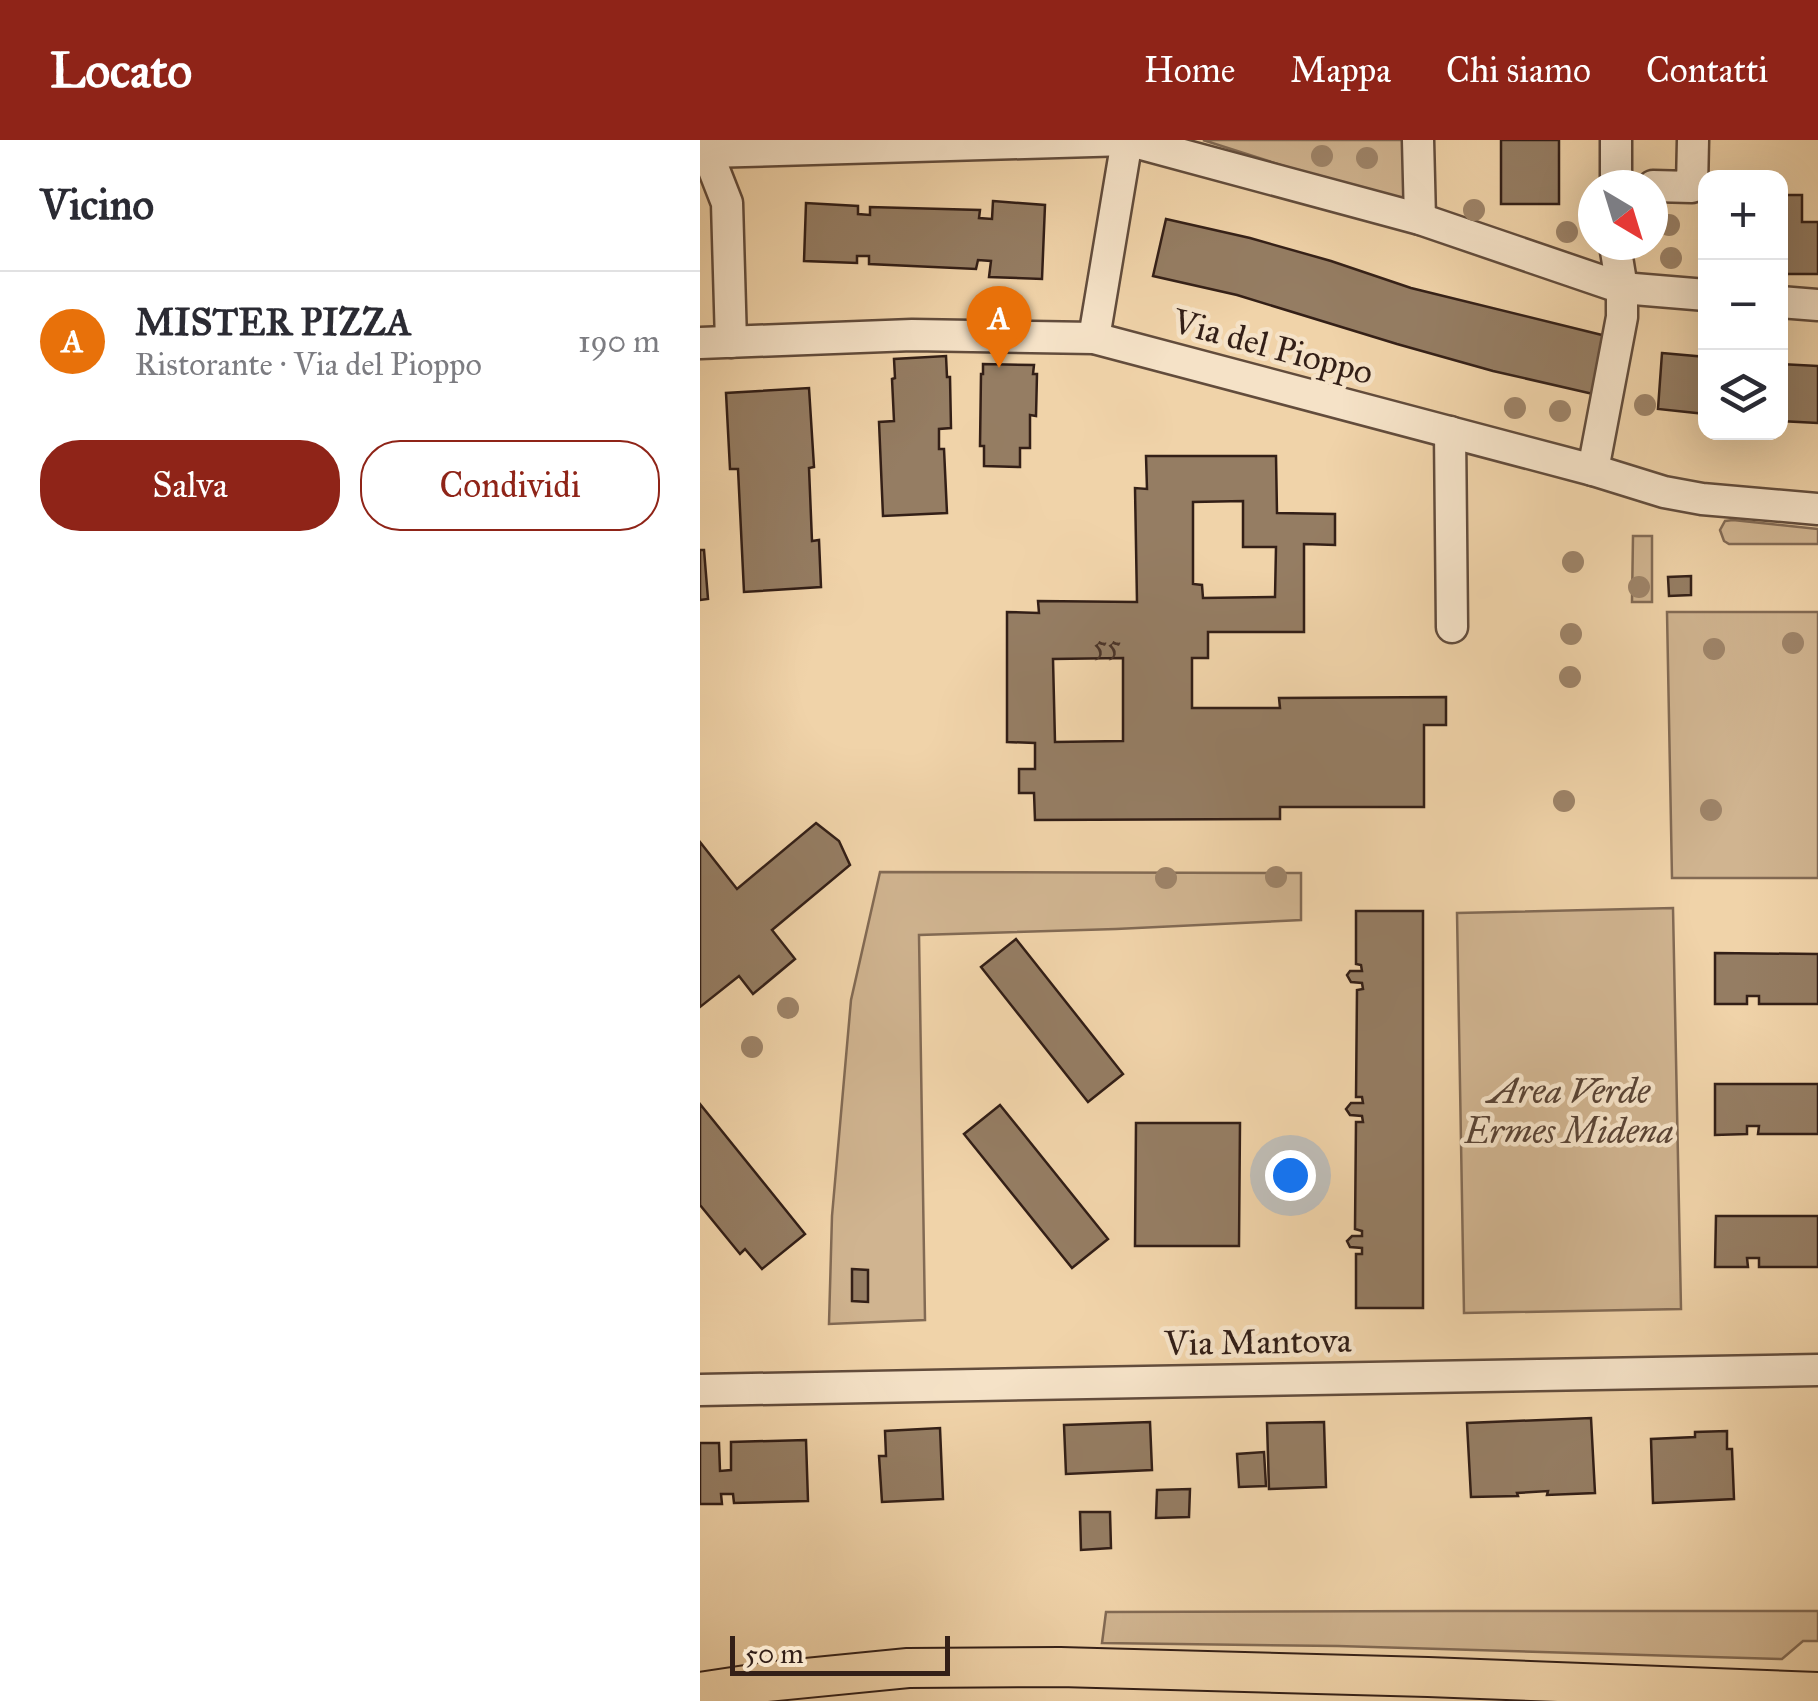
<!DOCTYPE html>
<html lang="it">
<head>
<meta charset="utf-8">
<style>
  :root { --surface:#fff; --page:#f7f7f7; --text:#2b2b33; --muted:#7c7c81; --line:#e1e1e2; --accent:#8f2418 }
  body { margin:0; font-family:"IM FELL Great Primer",serif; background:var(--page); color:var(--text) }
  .controls { position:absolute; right:30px; top:30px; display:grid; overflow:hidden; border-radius:20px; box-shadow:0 10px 40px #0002 }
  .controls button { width:90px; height:90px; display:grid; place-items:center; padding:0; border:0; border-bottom:2px solid var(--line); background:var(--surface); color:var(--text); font:50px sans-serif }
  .compass { position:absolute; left:878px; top:30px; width:90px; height:90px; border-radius:50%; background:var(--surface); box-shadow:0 10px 40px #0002; rotate:142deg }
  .scale { position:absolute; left:30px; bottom:25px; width:220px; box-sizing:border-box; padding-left:10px; border:5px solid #331f17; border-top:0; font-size:28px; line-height:35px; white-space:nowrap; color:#331f17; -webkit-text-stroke:8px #f5e2c7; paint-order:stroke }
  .you { position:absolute; left:590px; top:1035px; width:35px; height:35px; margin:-25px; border:8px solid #fff; border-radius:50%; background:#1a73e8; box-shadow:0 0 0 15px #1a73e833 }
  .badge { display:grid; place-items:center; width:65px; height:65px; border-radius:50%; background:var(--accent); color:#fff; font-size:32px; font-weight:700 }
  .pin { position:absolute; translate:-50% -82px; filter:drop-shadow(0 2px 5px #0008) }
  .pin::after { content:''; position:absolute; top:52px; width:35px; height:30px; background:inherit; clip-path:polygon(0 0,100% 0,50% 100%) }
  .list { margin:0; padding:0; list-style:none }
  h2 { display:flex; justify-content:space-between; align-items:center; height:130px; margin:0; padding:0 40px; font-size:42px }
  h2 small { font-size:32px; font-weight:400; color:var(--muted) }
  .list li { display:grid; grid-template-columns:65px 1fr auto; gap:30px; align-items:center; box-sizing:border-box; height:140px; padding:0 40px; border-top:2px solid var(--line) }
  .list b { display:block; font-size:38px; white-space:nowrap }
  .list p { margin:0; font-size:32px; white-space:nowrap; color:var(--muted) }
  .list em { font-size:32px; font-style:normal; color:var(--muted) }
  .actions { display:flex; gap:20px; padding:30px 40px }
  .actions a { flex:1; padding:22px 0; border:2px solid var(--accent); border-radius:40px; text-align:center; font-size:35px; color:var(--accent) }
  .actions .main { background:var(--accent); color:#fff }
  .icon { flex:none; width:55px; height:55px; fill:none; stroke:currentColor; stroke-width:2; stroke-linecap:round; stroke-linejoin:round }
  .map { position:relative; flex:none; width:1118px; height:1561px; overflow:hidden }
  header { display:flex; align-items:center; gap:60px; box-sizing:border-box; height:140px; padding:0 50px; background:var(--accent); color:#fff }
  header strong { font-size:48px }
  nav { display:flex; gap:55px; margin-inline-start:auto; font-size:35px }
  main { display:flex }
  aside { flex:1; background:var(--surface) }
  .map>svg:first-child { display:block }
  .green { fill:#d0b490; stroke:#826a54; stroke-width:2.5 }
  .building { fill:#957d63; stroke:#331f17; stroke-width:2.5; fill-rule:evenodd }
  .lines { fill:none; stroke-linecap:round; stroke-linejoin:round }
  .minor-casing { stroke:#624c3c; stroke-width:35 }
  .major-casing { stroke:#331f17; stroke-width:42 }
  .minor { stroke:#f5e2c7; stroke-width:30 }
  .major { stroke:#f0d3a9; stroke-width:38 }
  .tree { fill:#9e8469 }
  .labels { text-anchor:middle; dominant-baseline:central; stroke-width:9; stroke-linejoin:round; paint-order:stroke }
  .number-label { font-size:30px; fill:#4c362a }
  .street-label { font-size:35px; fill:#331f17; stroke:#f5e2c7 }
  .park-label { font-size:35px; font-style:italic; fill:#5a4435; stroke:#f5e2c7 }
</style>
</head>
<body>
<header>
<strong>Locato</strong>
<nav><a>Home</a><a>Mappa</a><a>Chi siamo</a><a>Contatti</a></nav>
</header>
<main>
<aside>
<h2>Vicino<small></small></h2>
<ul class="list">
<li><span class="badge" style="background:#e8710a">A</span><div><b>MISTER PIZZA</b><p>Ristorante · Via del Pioppo</p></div><em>190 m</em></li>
</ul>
<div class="actions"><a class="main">Salva</a><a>Condividi</a></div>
</aside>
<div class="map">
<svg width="1118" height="1561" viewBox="0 0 1118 1561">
  <rect width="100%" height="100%" fill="#f0d3a9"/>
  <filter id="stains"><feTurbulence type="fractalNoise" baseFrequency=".002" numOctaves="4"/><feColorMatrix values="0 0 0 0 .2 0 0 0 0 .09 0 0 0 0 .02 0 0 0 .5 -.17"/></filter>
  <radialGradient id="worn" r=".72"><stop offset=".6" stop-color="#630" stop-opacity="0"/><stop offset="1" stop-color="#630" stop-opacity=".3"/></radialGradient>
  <g class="green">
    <path d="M503 0H703L706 65Z"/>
    <path d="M1033 380 1118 389V404H1029L1024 401 1020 390 1025 381Z"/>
    <path d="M933 396H952V462H932Z"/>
    <path d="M967 472H1118V738H972Z"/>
    <path d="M180 732 601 733V780L416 789 219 795 225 1180 129 1184 132 1076 151 860Z"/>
    <path d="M973 768 981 1169 764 1173 757 773Z"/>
    <path d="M755 1471H1118V1501H1103L1082 1519 638 1506 402 1503 406 1472Z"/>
  </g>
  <g class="building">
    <rect x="801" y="0" width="58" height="64"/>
    <path d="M1080 55H1102V82H1118V134H1080Z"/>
    <path d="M293 61 345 65 342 139 289 137 291 121 278 120 276 129 169 124V116H157V123L104 121 106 63 158 66V74L170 75V67L280 70 279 78 292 79Z"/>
    <path d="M466 79 550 98 631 121 711 148 906 196 893 254 793 231 697 204 537 155 453 136Z"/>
    <path d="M962 213 1006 217V274L958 269Z"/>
    <path d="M246 216 247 237H250L251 288 239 289V309H244L247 373 183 376 179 282 194 281 192 239 195 238 194 219Z"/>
    <path d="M283 224 334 225 333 234H337L336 276 330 275V308H320V327L284 326V306H280L281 234H283Z"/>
    <path d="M1080 224 1118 226V283L1080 281Z"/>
    <path d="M109 248 114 327 109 328 112 401 119 400 121 447 44 452 38 329H30L26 253Z"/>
    <path d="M446 316H576L577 373 635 374V405L604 404V492H508V518H492V568H580L579 558 746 557V585H724V667H580V679L335 680 334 653H319V629H335V603L307 602V472L339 473 338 461 437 462 435 348 447 349ZM543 361V407H576L575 457 503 458 502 445 493 444V362ZM423 518V601L355 602 353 519Z"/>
    <path d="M0 410H4L8 459 0 460Z"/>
    <path d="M991 436V455L969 456 968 437Z"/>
    <path d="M116 683 139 701 150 725 72 790 95 819 53 854 39 836 0 867V702L37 749Z"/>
    <path d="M656 771H723V1168H656V1114H662V1108L650 1107 647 1101 652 1096H662V1091L655 1089 656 982H663L662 976 650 975 646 969 651 963H663L662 957H656L657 850 663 849 662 843 651 842 647 835 650 831H662L661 825 656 824Z"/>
    <path d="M316 799 423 934 388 962 281 827Z"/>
    <path d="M1015 813 1118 814V864H1059V856H1047V864H1015Z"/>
    <path d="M1015 944H1118V994H1058L1059 986H1047V994L1015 995Z"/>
    <path d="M0 964 105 1094 62 1129 45 1109 40 1114 0 1065Z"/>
    <path d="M300 965 408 1099 372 1128 264 994Z"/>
    <path d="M436 983H540L539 1106H435Z"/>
    <path d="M1016 1076H1118V1127H1059V1118H1047L1048 1127H1015Z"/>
    <path d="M152 1129 168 1130V1162L152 1161Z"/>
    <path d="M891 1278 895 1353 847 1355 848 1351 817 1353 818 1356 771 1357 767 1283Z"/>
    <path d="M450 1282 452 1330 366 1334 364 1285Z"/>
    <path d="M624 1282 626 1347 569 1349 567 1283Z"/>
    <path d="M240 1288 243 1359 182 1362 179 1316H186L185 1291Z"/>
    <path d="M1027 1291V1309H1032L1034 1359 953 1363 951 1299 995 1297V1292Z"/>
    <path d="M106 1300 108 1361 34 1363 33 1354H21L22 1364H0V1303H19L20 1331 31 1330V1302Z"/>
    <path d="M564 1312 566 1346 539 1347 537 1314Z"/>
    <path d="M490 1349 489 1377 456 1378 457 1350Z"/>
    <path d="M380 1372H410L411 1408 381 1410Z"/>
  </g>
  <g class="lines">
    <g class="minor-casing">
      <g id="minor">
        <path d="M7 0V12L27 63 31 202"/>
        <path d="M718 0 720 79"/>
        <path d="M7 12 427 0 720 79 922 148 1006 155"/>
        <path d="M916 45V0"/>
        <path d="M953 46 992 47 993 0"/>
        <path d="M1080 162 1118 165"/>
        <path d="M394 198 427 0"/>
        <path d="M0 203 212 195 394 198 893 330 964 352 1002 359 1118 369"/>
        <path d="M750 292 752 487"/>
        <path d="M893 330 922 177V148L915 105"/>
        <path d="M0 1250 1118 1230"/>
      </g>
    </g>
    <g class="major-casing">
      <path id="major" d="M0 1552 66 1542 208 1528 360 1527 728 1537 1118 1552"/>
    </g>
    <use href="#minor" class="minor"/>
    <use href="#major" class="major"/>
  </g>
  <g class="tree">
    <circle cx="622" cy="16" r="11"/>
    <circle cx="667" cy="18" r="11"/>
    <circle cx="774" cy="70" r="11"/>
    <circle cx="969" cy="85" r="11"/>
    <circle cx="867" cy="92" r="11"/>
    <circle cx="971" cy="118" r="11"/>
    <circle cx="945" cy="265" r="11"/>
    <circle cx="815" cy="268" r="11"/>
    <circle cx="860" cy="271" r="11"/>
    <circle cx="873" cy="422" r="11"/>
    <circle cx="939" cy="447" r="11"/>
    <circle cx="871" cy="494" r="11"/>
    <circle cx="1093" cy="503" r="11"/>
    <circle cx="1014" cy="509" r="11"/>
    <circle cx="870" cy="537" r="11"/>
    <circle cx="864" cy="661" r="11"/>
    <circle cx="1011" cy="670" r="11"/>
    <circle cx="576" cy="737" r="11"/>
    <circle cx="466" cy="738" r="11"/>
    <circle cx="88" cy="868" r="11"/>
    <circle cx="52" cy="907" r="11"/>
  </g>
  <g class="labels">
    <g class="number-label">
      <text x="407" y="505">55</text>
    </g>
    <g class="street-label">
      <text transform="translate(573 207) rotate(15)">Via del Pioppo</text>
      <text transform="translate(558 1202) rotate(-1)">Via Mantova</text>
    </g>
    <g class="park-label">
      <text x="869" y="951">Area Verde<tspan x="869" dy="40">Ermes Midena</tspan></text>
    </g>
  </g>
  <rect width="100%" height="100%" filter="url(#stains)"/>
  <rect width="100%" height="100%" fill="url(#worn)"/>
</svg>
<div class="controls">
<button>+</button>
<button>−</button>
<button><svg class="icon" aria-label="layers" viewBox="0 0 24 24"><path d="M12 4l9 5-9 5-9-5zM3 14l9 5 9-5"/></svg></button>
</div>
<svg class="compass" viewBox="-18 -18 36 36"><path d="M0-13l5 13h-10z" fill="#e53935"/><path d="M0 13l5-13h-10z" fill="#7c7c81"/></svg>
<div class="scale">50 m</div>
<div class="you"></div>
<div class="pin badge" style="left:299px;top:228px;background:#e8710a">A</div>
</div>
</main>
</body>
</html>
